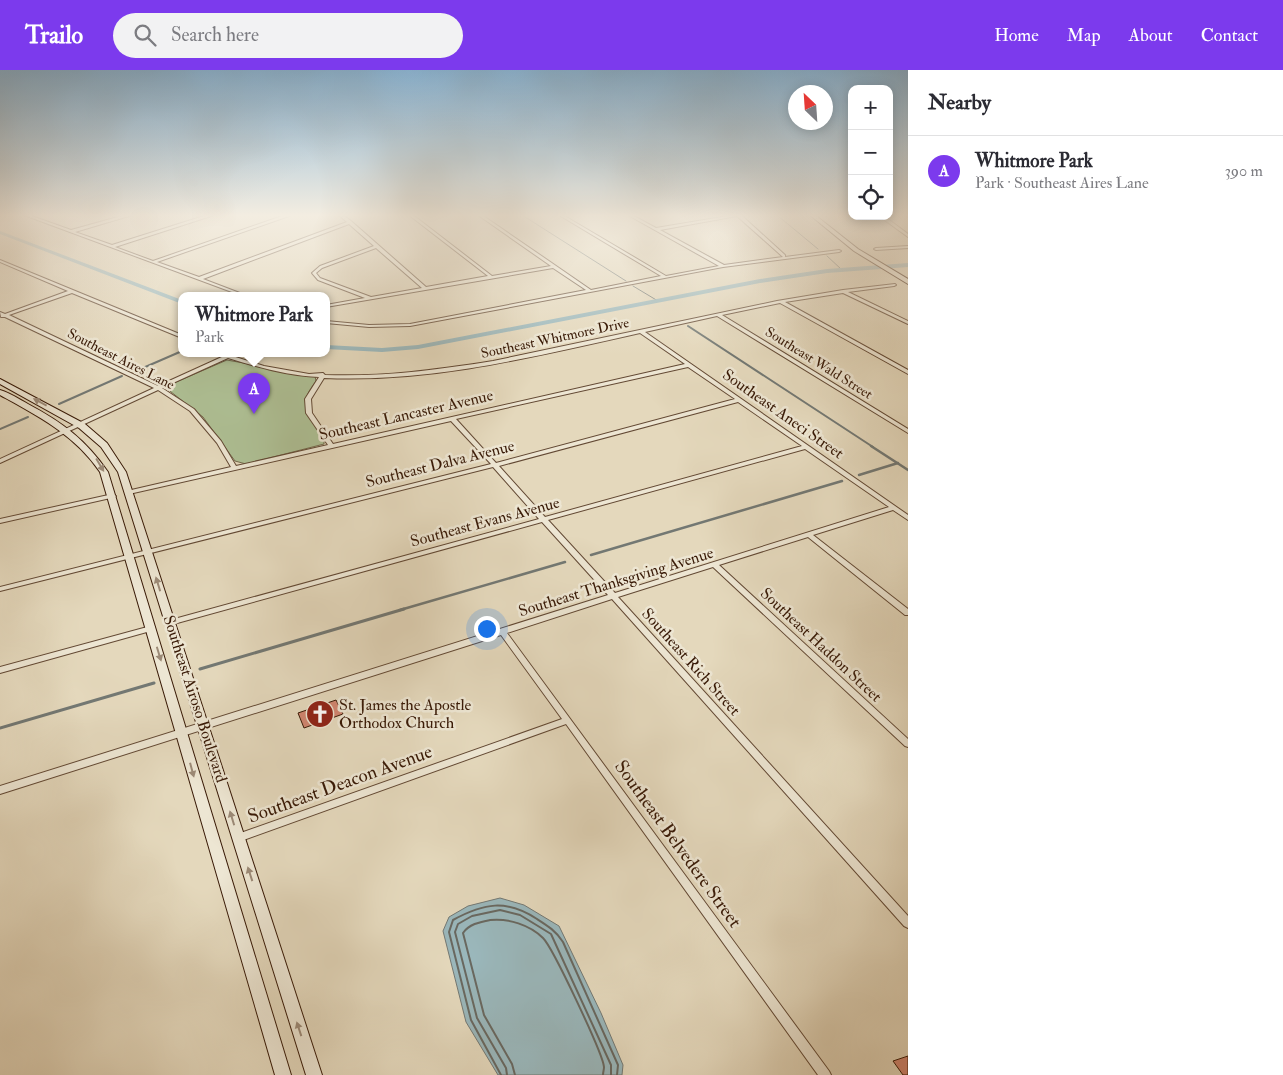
<!DOCTYPE html>
<html lang="en">
<head>
<meta charset="utf-8">
<style>
  :root { --surface:#fff; --page:#f2f2f3; --text:#2b2b33; --muted:#7c7c81; --line:#e1e1e2; --accent:#7c3aed }
  body { margin:0; font-family:"IM FELL Double Pica",serif; background:var(--page); color:var(--text) }
  .controls { position:absolute; right:15px; top:15px; display:grid; overflow:hidden; border-radius:10px; box-shadow:0 2px 12px #0003 }
  .controls button { width:45px; height:45px; display:grid; place-items:center; padding:0; border:0; border-bottom:1px solid var(--line); background:var(--surface); color:var(--text); font:25px sans-serif }
  .compass { position:absolute; left:788px; top:15px; width:45px; height:45px; border-radius:50%; background:var(--surface); box-shadow:0 2px 12px #0003; rotate:335deg }
  .you { position:absolute; left:486px; top:558px; width:18px; height:18px; margin:-12px; border:4px solid #fff; border-radius:50%; background:#1a73e8; box-shadow:0 0 0 8px #1a73e833 }
  .badge { display:grid; place-items:center; width:32px; height:32px; border-radius:50%; background:var(--accent); color:#fff; font-size:16px; font-weight:700 }
  .pin { position:absolute; translate:-50% -41px; filter:drop-shadow(0 1px 2px #0008) }
  .pin::after { content:''; position:absolute; top:26px; width:18px; height:15px; background:inherit; clip-path:polygon(0 0,100% 0,50% 100%) }
  .popup { position:absolute; left:178px; top:222px; width:152px; height:65px; box-sizing:border-box; display:grid; place-content:center; border-radius:10px; background:var(--surface); filter:drop-shadow(0 1px 4px #0005); font-size:16px; white-space:nowrap; color:var(--muted) }
  .popup b { font-size:19px; color:var(--text) }
  .popup::after { content:''; position:absolute; left:50%; top:100%; margin-left:-10px; border:10px solid transparent; border-top-color:var(--surface) }
  .list { margin:0; padding:0; list-style:none }
  h2 { display:flex; justify-content:space-between; align-items:center; height:65px; margin:0; padding:0 20px; font-size:21px }
  h2 small { font-size:16px; font-weight:400; color:var(--muted) }
  .list li { display:grid; grid-template-columns:32px 1fr auto; gap:15px; align-items:center; box-sizing:border-box; height:70px; padding:0 20px; border-top:1px solid var(--line) }
  .list b { display:block; font-size:19px; white-space:nowrap }
  .list p { margin:0; font-size:16px; white-space:nowrap; color:var(--muted) }
  .list em { font-size:16px; font-style:normal; color:var(--muted) }
  .icon { flex:none; width:28px; height:28px; fill:none; stroke:currentColor; stroke-width:2; stroke-linecap:round; stroke-linejoin:round }
  .map { position:relative; flex:none; width:908px; height:1005px; overflow:hidden }
  header { display:flex; align-items:center; gap:30px; box-sizing:border-box; height:70px; padding:0 25px; background:var(--accent); color:#fff }
  header strong { font-size:24px }
  nav { display:flex; gap:28px; margin-inline-start:auto; font-size:18px }
  .search { width:350px; height:45px; background:var(--page); display:flex; align-items:center; gap:12px; box-sizing:border-box; padding:0 18px; border-radius:28px; color:var(--muted); font-size:19px }
  main { display:flex }
  aside { flex:1; background:var(--surface) }
  .map>svg:first-child { display:block }
  .green { fill:#aec095; stroke:#736c4e }
  .water { fill:#9ab7bb; stroke:#737873 }
  .lines { fill:none; stroke-linecap:round; stroke-linejoin:round }
  .shore { stroke:#696860; stroke-width:2 }
  .stream-far3 { stroke:#737873; stroke-width:1 }
  .stream-far2 { stroke:#737873; stroke-width:2 }
  .stream-far1 { stroke:#737873; stroke-width:2.5 }
  .stream { stroke:#737873; stroke-width:3 }
  .canal { fill:#9ab7bb; fill-rule:evenodd }
  .building { fill:#d28671; stroke:#381906 }
  .street-casing { stroke:#634934; stroke-width:2 }
  .secondary-casing { stroke:#381906; stroke-width:2 }
  .street { fill:#ede6d3; fill-rule:evenodd }
  .secondary { fill:#ede6d3; fill-rule:evenodd }
  .oneway { fill:#9c8a77 }
  .labels { text-anchor:middle; dominant-baseline:central; stroke-width:5; stroke-linejoin:round; paint-order:stroke }
  .far-street-label { font-size:14px; fill:#381906; stroke:#ede6d3 }
  .street-label { font-size:16px; fill:#381906; stroke:#ede6d3 }
  .poi-label { font-size:16px; fill:#381906; stroke:#ede6d3; text-anchor:start }
  .near-street-label { font-size:19px; fill:#381906; stroke:#ede6d3 }
</style>
</head>
<body>
<header>
<strong>Trailo</strong>
<div class="search"><svg class="icon" aria-label="search" viewBox="0 0 24 24"><circle cx="10" cy="10" r="6"/><path d="M15 15l6 6"/></svg>Search here</div>
<nav><a>Home</a><a>Map</a><a>About</a><a>Contact</a></nav>
</header>
<main>
<div class="map">
<svg width="908" height="1005" viewBox="0 0 908 1005">
  <rect width="100%" height="100%" fill="#e4d8bc"/>
  <filter id="stains"><feTurbulence type="fractalNoise" baseFrequency=".004" numOctaves="4"/><feColorMatrix values="0 0 0 0 .2 0 0 0 0 .09 0 0 0 0 .02 0 0 0 .5 -.17"/></filter>
  <radialGradient id="worn" r=".72"><stop offset=".6" stop-color="#630" stop-opacity="0"/><stop offset="1" stop-color="#630" stop-opacity=".3"/></radialGradient>
  <path class="green" d="M227 290 315 306 316 311C308 322 304 328 306 342L324 369V374L246 394 235 391 203 347 166 318 169 315Z"/>
  <path class="water" d="M500 828 524 835 559 856 601 943 623 995 622 1005H498L466 952 443 861 449 847 468 836Z"/>
  <g class="lines">
    <g class="shore">
      <path d="M501 1005 471 950 449 862 453 850C484 833 506 829 537 849 548 856 556 861 563 872L618 995 617 1005"/>
      <path d="M507 1005 506 998 477 948 455 862 458 854 472 846 500 840 520 845 551 864 611 995V1005"/>
      <path d="M515 1005 512 994 484 945 463 863C469 854 480 852 490 850 508 848 530 855 543 868 553 878 603 984 604 997 604 1000 603 1002 603 1005"/>
    </g>
    <g class="stream-far3">
      <path d="M522 145 626 211"/>
      <path d="M777 145 818 179"/>
      <path d="M827 186 841 199"/>
      <path d="M633 216 658 231"/>
    </g>
    <g class="stream-far2">
      <path d="M688 256 873 377"/>
      <path d="M136 301 182 281"/>
      <path d="M59 334 122 306"/>
      <path d="M0 359 28 347"/>
    </g>
    <g class="stream-far1">
      <path d="M871 376 908 400"/>
      <path d="M859 405 898 393"/>
      <path d="M591 485 842 411"/>
      <path d="M400 540 565 492"/>
    </g>
    <g class="stream">
      <path d="M200 599 404 539"/>
      <path d="M0 658 154 613"/>
    </g>
    <g class="canal">
      <path d="M0 161 182 230V234L0 164Z"/>
      <path d="M908 193V197L827 203 760 213 418 279 382 282 326 279V275L382 278 418 275 760 209 827 199Z"/>
    </g>
  </g>
  <g class="building">
    <path d="M336 630 343 644 304 658 298 643Z"/>
    <path d="M908 986V1005H903L893 991Z"/>
  </g>
  <g class="lines">
    <g class="street-casing">
      <g id="street">
        <path d="M24 145H29L71 160 125 145H130L129 146 75 162 112 175 207 145H212L211 146 115 177 153 191 285 145H290L289 146 157 192 199 207 347 152 339 145H343L351 151 426 217 488 206 409 145H413L492 206 551 196 478 145H482L591 220 661 206 559 145H563L666 206 719 196 628 145H632L656 158 734 145H741L785 185V187L839 180 841 181 839 182 723 197 410 256 369 257 326 253V251L369 255 410 254 586 220 553 198 326 237V235L365 228 318 210 312 203 320 196 374 176 349 154 203 209 245 225H240ZM737 146 783 187 724 195 660 160ZM376 178 422 218 371 227 320 208 316 203 322 198Z"/>
        <path d="M879 146H884L908 164V167Z"/>
        <path d="M908 176V178L876 180 874 179 876 178Z"/>
        <path d="M0 190 182 265V268L72 223 9 245 158 316 224 286 217 284V283H223L264 296 309 304 323 303 325 305C383 307 436 300 493 291L777 231 843 220 895 214 896 215 894 216 848 222 908 251V254L843 223 785 232 908 300V304L780 233 722 245 908 359V363L717 246 645 262 908 445V450L893 440 813 465 908 539V545H905L808 467 719 495 908 669V677L905 676 713 497 618 527 908 846V858L904 856 612 529 507 563 829 1001 831 1005H818L566 654 238 772 235 771 233 768 235 765 562 649 501 565 0 724V716L608 525 542 452 170 555 166 553 167 551 539 449 493 397 0 521V517L491 394 451 351 129 424 127 423 126 422 127 421 231 397 217 373 190 341 158 320 0 393V389L154 318 5 247H1L0 242 5 244 68 221 0 192ZM640 263 685 294 333 374 312 343 311 329 324 308C431 313 537 286 640 263ZM228 288C258 297 288 306 319 307L305 329 306 343 328 375 236 396 221 371 194 339 162 318ZM688 297 735 329 496 393 456 349ZM738 332 802 376 545 447 499 396ZM805 379 889 437 615 523 548 450Z"/>
        <path d="M113 424 116 426 115 427 0 453V449Z"/>
        <path d="M151 556H154L155 558 154 560 0 603V597Z"/>
      </g>
    </g>
    <g class="secondary-casing">
      <g id="secondary">
        <path d="M810 145H815L858 179 908 209V214L854 181Z"/>
        <path d="M0 309 85 354 107 373 126 402 322 1005H306L118 402 101 377 79 358 0 314Z"/>
        <path d="M0 320C10 323 19 329 28 334 62 352 86 370 108 402L291 1005H275L100 402C75 365 38 346 0 325Z"/>
      </g>
    </g>
    <use href="#street" class="street"/>
    <use href="#secondary" class="secondary"/>
  </g>
  <defs><path id="oneway-solid" d="M-6-.8H1V-3.2L6.5 0L1 3.2V.8H-6Z" transform="scale(1.25)"/></defs>
  <g class="oneway">
    <use href="#oneway-solid" transform="translate(40 332) rotate(-152)"/>
    <use href="#oneway-solid" transform="translate(100 395) rotate(59)"/>
    <use href="#oneway-solid" transform="translate(158 514) rotate(-107)"/>
    <use href="#oneway-solid" transform="translate(159 584) rotate(73)"/>
    <use href="#oneway-solid" transform="translate(192 700) rotate(75)"/>
    <use href="#oneway-solid" transform="translate(232 748) rotate(-107)"/>
    <use href="#oneway-solid" transform="translate(250 804) rotate(-108)"/>
    <use href="#oneway-solid" transform="translate(299 959) rotate(-108)"/>
  </g>
  <linearGradient id="sky" x2="0" y2="1"><stop stop-color="#89b5d6"/><stop offset="0.51" stop-color="#f3ede1"/><stop offset="1" stop-color="#f3ede1" stop-opacity="0"/></linearGradient>
  <rect width="908" height="285" fill="url(#sky)"/>
  <defs>
    <g id="church-disc" transform="scale(1.4375)"><circle r="9.5" fill="#8f2418" stroke="#ede6d3"/><path d="M-1.2-6h2.4v3.5h3.3v2.4h-3.3V6h-2.4V-.1h-3.3v-2.4h3.3Z" fill="#fff"/></g>
  </defs>
  <g fill-rule="evenodd">
    <use href="#church-disc" x="320" y="644"/>
  </g>
  <g class="labels">
    <g class="far-street-label">
      <text transform="translate(555 268) rotate(-12)">Southeast Whitmore Drive</text>
      <text transform="translate(121 289) rotate(27)">Southeast Aires Lane</text>
      <text transform="translate(819 293) rotate(32)">Southeast Wald Street</text>
    </g>
    <g class="street-label">
      <text transform="translate(783 344) rotate(35)">Southeast Aneci Street</text>
      <text transform="translate(406 345) rotate(-13)">Southeast Lancaster Avenue</text>
      <text transform="translate(440 394) rotate(-14)">Southeast Dalva Avenue</text>
      <text transform="translate(485 452) rotate(-15)">Southeast Evans Avenue</text>
      <text transform="translate(616 512) rotate(-17)">Southeast Thanksgiving Avenue</text>
      <text transform="translate(821 575) rotate(43)">Southeast Haddon Street</text>
      <text transform="translate(691 592) rotate(48)">Southeast Rich Street</text>
      <text transform="translate(195 629) rotate(72)">Southeast Airoso Boulevard</text>
    </g>
    <g class="poi-label">
      <text x="339" y="635">St. James the Apostle<tspan x="339" dy="18">Orthodox Church</tspan></text>
    </g>
    <g class="near-street-label">
      <text transform="translate(340 714) rotate(-20)">Southeast Deacon Avenue</text>
      <text transform="translate(678 774) rotate(54)">Southeast Belvedere Street</text>
    </g>
  </g>
  <rect width="100%" height="100%" filter="url(#stains)"/>
  <rect width="100%" height="100%" fill="url(#worn)"/>
</svg>
<div class="controls">
<button>+</button>
<button>−</button>
<button><svg class="icon" aria-label="locate" viewBox="0 0 24 24"><circle cx="12" cy="12" r="6"/><path d="M12 2v4M12 18v4M2 12h4M18 12h4"/></svg></button>
</div>
<svg class="compass" viewBox="-18 -18 36 36"><path d="M0-13l5 13h-10z" fill="#e53935"/><path d="M0 13l5-13h-10z" fill="#7c7c81"/></svg>
<div class="you"></div>
<div class="pin badge" style="left:254px;top:344px">A</div>
<div class="popup"><b>Whitmore Park</b>Park</div>
</div>
<aside>
<h2>Nearby<small></small></h2>
<ul class="list">
<li><span class="badge">A</span><div><b>Whitmore Park</b><p>Park · Southeast Aires Lane</p></div><em>390 m</em></li>
</ul>
</aside>
</main>
</body>
</html>
